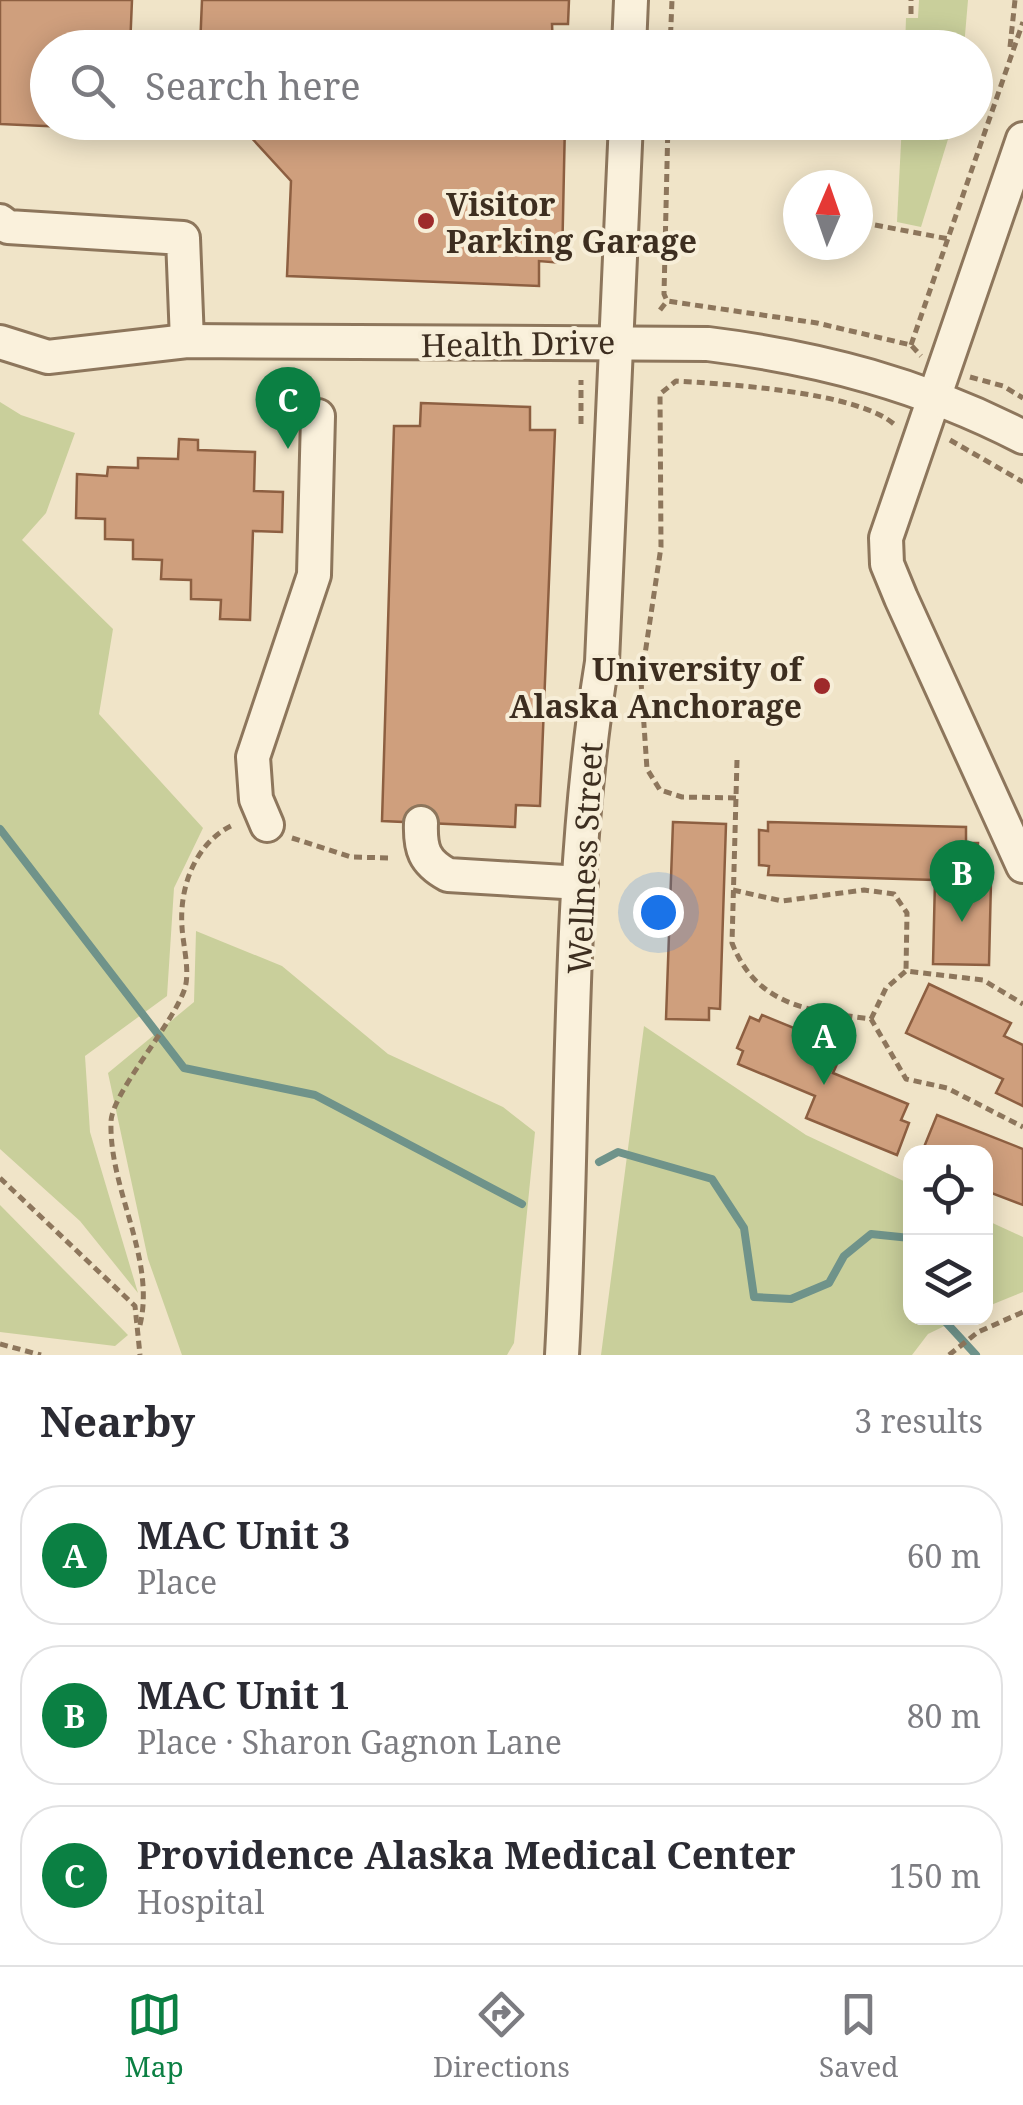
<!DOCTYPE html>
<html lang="en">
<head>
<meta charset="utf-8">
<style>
  :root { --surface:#fff; --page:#f7f7f7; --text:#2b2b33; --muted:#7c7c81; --line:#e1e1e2; --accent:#0b8043 }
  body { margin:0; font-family:"Noto Serif",serif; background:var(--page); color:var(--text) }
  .controls { position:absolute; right:30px; bottom:30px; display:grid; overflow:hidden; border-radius:20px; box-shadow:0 5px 25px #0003 }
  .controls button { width:90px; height:90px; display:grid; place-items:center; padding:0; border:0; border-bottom:2px solid var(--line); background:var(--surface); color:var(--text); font:50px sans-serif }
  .compass { position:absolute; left:783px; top:170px; width:90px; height:90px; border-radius:50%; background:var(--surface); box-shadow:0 5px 25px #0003; rotate:2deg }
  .you { position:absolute; left:658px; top:912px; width:35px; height:35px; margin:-25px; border:8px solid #fff; border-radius:50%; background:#1a73e8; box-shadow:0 0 0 15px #1a73e833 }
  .badge { display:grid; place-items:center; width:65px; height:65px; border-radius:50%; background:var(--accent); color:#fff; font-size:32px; font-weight:700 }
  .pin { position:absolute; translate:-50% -82px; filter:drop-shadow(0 2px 5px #0008) }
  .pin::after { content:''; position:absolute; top:52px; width:35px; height:30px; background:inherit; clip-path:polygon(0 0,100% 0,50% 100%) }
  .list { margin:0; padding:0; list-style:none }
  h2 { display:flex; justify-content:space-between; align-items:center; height:130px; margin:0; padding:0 40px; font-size:42px }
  h2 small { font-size:32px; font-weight:400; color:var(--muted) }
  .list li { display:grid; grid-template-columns:65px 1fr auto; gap:30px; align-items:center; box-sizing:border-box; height:140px; margin:0 20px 20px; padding:0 20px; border:2px solid var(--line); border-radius:40px }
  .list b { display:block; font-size:38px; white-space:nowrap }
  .list p { margin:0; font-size:32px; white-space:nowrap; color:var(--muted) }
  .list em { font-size:32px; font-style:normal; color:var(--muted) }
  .icon { flex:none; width:55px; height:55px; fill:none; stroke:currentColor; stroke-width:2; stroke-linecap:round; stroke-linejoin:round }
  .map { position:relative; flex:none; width:1023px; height:1355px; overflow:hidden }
  .search { position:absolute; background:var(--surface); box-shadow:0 5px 25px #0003; left:30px; right:30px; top:30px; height:110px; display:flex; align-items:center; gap:25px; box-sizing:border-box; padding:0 35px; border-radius:55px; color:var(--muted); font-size:38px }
  .sheet { height:610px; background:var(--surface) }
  nav { display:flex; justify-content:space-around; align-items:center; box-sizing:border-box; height:140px; border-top:2px solid var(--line); background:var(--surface); font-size:28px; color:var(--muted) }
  nav a { display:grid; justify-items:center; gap:5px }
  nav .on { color:var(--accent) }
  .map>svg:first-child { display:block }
  .green { fill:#c9cf9b }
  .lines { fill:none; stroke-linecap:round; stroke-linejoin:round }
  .stream { stroke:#6f938a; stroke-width:8 }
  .building { fill:#cf9f7d; stroke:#8d5f41; stroke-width:2.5 }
  .minor-casing { stroke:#8d765c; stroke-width:38 }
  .path { stroke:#8d765c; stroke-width:5; stroke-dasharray:8 5; stroke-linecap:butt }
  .minor { stroke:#faf1dc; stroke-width:32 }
  .poi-dot { fill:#9e2a2b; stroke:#f7eed8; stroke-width:4 }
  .labels { text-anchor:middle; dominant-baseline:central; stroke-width:8; stroke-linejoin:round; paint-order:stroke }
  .poi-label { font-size:32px; font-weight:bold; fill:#3d2e20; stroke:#f7eed8; text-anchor:start }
  .street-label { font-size:32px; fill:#3d2e20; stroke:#f7eed8 }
</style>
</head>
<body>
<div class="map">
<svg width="1023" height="1355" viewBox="0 0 1023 1355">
  <rect width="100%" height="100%" fill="#f0e4c8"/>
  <g class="green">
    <path d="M919 0H968L964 47H905L906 18H918Z"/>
    <path d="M902 123H953L921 227 897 222Z"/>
    <path d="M0 402 21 415 75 433 46 513 22 540 113 629 99 714 203 828 174 888 167 996 85 1056 90 1132 138 1293 80 1221 0 1149Z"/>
    <path d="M196 931 282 966 388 1054 503 1107 535 1132 514 1343 507 1355H182L148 1259 108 1073 194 1002Z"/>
    <path d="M644 1026 806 1135 910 1184V1318H961L928 1334 912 1355H601Z"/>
    <path d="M0 1205 128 1335 115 1346 0 1332Z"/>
    <path d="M986 1220 1023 1237V1292L986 1307Z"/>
  </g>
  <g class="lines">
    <g class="stream">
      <path d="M0 829 184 1068 315 1095 522 1204"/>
      <path d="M599 1162 618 1152 712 1179 744 1228 754 1297 791 1299 829 1283 844 1256 871 1234 910 1238"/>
      <path d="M942 1318 976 1355"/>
    </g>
  </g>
  <g class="building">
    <path d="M0 0H132L130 48H48V122H133V130L0 124Z"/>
    <path d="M202 0H569L568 24H552L553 48H200Z"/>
    <path d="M237 122H565L562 263 539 261V286L287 276 291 181Z"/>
    <path d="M421 403 530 407V430H555L540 806 516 805 515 827 382 821 394 426H420Z"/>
    <path d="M179 439 198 440V450L255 452 254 491 283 492 282 532 253 531 250 620 220 619 221 600 191 599V580L161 579 162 560 133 559V540L105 539V519L76 518 77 474 107 476 108 467 138 468V458L178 459Z"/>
    <path d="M673 822 726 824 720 1009 709 1008V1020L666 1019Z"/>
    <path d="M768 822 966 827V843H978L977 880 991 881 989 965 933 964 935 880 768 875 769 866 759 865V830L768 831Z"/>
    <path d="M929 984 1011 1023 1004 1036 1023 1045V1106L996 1093 1003 1079 906 1033Z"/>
    <path d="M762 1015 833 1044 826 1060 837 1064 833 1073 908 1104 901 1120 909 1123 897 1155 806 1118 815 1096 738 1064 743 1051 737 1048 750 1017 759 1021Z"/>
    <path d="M937 1115 1023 1149V1205L986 1191V1152H922Z"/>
  </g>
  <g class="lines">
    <g class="minor-casing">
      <g id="minor">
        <path d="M629 48 631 0"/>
        <path d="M1023 139 886 538 887 564 901 598 1023 866"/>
        <path d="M0 221 8 227 183 238 187 341"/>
        <path d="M0 342 48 357 187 341 708 344C820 358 922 385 1023 437"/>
        <path d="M421 823C420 849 424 862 448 875L581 883"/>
        <path d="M267 825 256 799 253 757 314 575 318 416"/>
        <path d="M562 1355C575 1125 565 889 602 662L626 122"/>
      </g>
    </g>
    <g class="path">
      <path d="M911 14V0"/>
      <path d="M1010 47 1015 0"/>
      <path d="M670 48 672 0"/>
      <path d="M668 122 664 294 667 301 817 323 911 345 921 356"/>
      <path d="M875 225 949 239"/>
      <path d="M660 310 667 301"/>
      <path d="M911 345 1023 22"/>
      <path d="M970 377 1003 386 1023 398"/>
      <path d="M581 424V380"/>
      <path d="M950 440 1023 482"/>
      <path d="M737 760 732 943C757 1007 811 1011 871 1019L906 1079 947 1088 1023 1127"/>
      <path d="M736 798 682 797 660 790 647 769 641 681 661 547 660 394 676 381C727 384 859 392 895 425"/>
      <path d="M292 838 351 857 390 858"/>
      <path d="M733 890 782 901 864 890 894 894 907 913 906 971"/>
      <path d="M871 1019 886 988 906 971 983 980 1023 1004"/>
      <path d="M0 1178 135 1306 140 1355"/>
      <path d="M140 1325C156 1258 109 1190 111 1122 111 1094 174 1023 185 988 190 970 183 945 182 927 179 886 196 841 235 824"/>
      <path d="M0 1344 41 1355"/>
      <path d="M949 1355 978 1332 1023 1312"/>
    </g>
    <use href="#minor" class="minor"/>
  </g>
  <g class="poi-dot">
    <circle cx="426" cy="221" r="10"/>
    <circle cx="822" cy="686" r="10"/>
  </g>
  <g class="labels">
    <g class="poi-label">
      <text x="446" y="203">Visitor<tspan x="446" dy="37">Parking Garage</tspan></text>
      <text x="802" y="668" text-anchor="end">University of<tspan x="802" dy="37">Alaska Anchorage</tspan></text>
    </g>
    <g class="street-label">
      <text transform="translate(518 343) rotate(-1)">Health Drive</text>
      <text transform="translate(584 858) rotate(-87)">Wellness Street</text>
    </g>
  </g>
</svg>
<div class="controls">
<button><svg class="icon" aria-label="locate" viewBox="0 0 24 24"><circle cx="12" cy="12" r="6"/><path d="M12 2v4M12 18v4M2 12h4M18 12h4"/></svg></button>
<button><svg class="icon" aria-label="layers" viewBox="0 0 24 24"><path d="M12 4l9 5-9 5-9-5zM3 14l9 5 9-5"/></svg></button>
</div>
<svg class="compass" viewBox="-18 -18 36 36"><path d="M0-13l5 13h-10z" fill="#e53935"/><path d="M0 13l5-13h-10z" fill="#7c7c81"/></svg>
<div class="you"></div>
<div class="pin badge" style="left:824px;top:1085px">A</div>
<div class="pin badge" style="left:962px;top:922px">B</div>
<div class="pin badge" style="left:288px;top:449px">C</div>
<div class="search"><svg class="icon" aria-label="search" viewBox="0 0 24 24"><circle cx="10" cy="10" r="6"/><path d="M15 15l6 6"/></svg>Search here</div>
</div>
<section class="sheet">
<h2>Nearby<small>3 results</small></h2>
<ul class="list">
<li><span class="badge">A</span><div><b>MAC Unit 3</b><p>Place</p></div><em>60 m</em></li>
<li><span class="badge">B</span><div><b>MAC Unit 1</b><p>Place · Sharon Gagnon Lane</p></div><em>80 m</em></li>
<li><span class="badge">C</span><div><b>Providence Alaska Medical Center</b><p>Hospital</p></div><em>150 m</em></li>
</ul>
</section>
<nav>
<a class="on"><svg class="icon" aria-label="map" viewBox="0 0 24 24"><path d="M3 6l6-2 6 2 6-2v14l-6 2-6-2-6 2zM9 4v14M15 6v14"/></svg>Map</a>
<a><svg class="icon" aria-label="directions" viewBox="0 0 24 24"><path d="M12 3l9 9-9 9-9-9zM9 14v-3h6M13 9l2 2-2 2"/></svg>Directions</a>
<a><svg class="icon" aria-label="saved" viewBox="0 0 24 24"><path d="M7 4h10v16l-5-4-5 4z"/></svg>Saved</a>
</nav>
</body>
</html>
